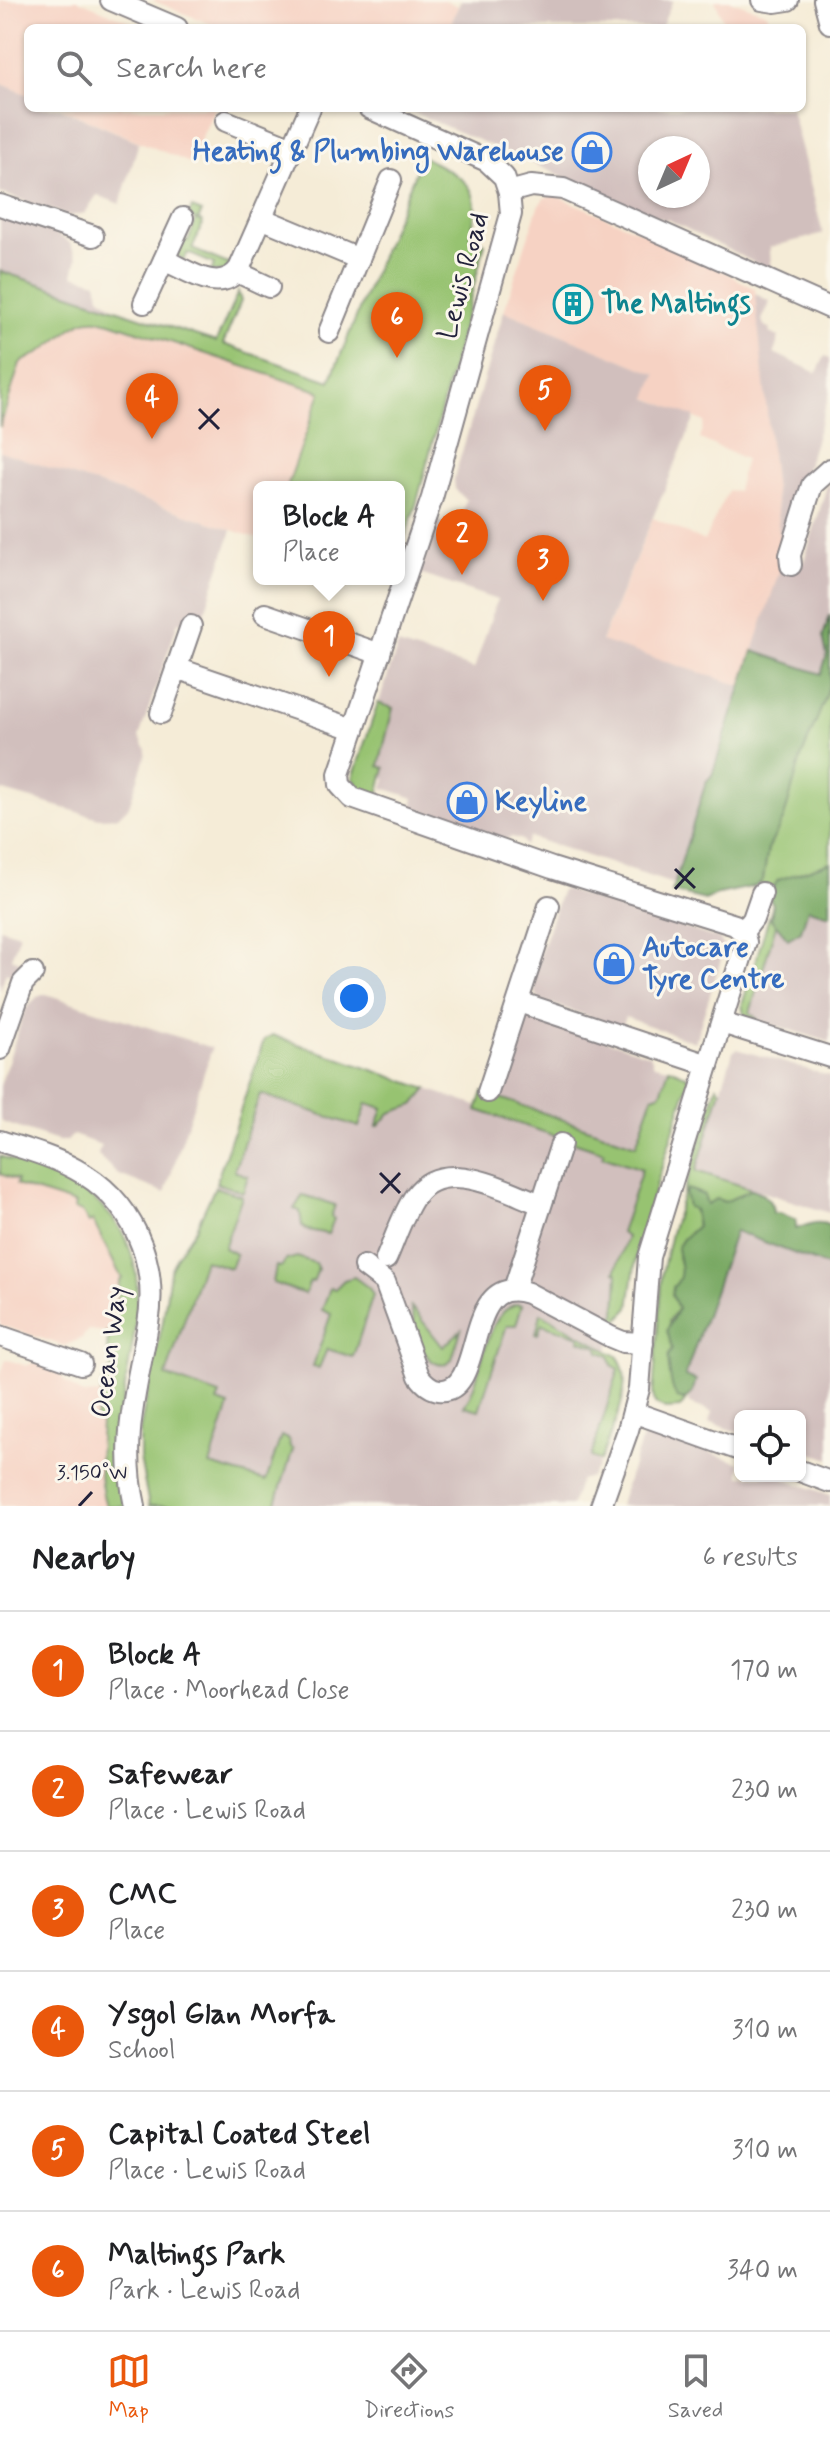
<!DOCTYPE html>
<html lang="en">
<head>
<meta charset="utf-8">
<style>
  :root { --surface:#fff; --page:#f2f2f2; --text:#202124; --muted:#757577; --line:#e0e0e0; --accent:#ea580c }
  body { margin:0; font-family:Mynerve,sans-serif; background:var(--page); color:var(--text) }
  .controls { position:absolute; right:24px; bottom:24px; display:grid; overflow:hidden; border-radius:12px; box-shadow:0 2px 6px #0004 }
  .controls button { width:72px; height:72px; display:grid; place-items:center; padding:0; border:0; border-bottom:2px solid var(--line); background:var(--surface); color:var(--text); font:40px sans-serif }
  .compass { position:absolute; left:638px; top:136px; width:72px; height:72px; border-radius:50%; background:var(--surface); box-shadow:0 2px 6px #0004; rotate:44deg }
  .you { position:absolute; left:354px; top:998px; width:28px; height:28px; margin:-20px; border:6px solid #fff; border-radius:50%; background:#1a73e8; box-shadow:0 0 0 12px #1a73e833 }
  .badge { display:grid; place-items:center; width:52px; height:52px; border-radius:50%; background:var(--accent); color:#fff; font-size:26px; font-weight:700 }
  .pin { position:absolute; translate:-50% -66px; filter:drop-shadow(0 2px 4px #0008) }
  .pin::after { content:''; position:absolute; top:42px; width:28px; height:24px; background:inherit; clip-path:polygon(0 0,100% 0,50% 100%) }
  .popup { position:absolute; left:253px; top:481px; width:152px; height:104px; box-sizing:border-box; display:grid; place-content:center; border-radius:12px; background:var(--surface); filter:drop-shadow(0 2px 6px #0005); font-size:26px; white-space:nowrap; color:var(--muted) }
  .popup b { font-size:30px; color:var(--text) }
  .popup::after { content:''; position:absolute; left:50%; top:100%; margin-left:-16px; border:16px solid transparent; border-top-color:var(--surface) }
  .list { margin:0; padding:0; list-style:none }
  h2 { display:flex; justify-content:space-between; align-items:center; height:104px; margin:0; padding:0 32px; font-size:34px }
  h2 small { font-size:26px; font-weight:400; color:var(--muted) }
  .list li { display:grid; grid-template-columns:52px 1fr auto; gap:24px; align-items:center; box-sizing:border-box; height:120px; padding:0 32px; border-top:2px solid var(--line) }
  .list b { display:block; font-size:30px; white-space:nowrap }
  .list p { margin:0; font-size:26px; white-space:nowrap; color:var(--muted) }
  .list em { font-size:26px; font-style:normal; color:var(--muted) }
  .icon { flex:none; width:44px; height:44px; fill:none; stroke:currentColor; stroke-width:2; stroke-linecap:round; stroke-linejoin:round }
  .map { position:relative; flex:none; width:830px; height:1506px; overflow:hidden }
  .search { position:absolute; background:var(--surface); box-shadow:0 2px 6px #0004; left:24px; right:24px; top:24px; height:88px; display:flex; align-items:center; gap:20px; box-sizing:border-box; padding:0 28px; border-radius:12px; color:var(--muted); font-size:30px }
  .sheet { height:824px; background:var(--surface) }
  nav { display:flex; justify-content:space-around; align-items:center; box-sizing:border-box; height:112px; border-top:2px solid var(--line); background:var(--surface); font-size:22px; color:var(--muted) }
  nav a { display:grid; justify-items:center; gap:4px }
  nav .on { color:var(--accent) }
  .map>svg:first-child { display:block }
  .built { fill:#f6d2c3 }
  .industrial { fill:#d1bfbd; fill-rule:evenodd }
  .green { fill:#97c371; stroke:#5c7256; stroke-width:2 }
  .forest { fill:#79a963; stroke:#4e664f; stroke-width:2 }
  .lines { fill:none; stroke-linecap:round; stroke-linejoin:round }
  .minor-casing { stroke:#8c8789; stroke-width:24 }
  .minor { stroke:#fff; stroke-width:20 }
  .ticks { fill:none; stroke:#22223b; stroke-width:3 }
  .labels { text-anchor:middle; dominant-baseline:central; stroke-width:6; stroke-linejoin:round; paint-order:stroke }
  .shop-label { font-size:28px; font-weight:bold; fill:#366cbe; stroke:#fbf7ec; text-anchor:start }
  .street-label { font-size:28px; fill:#22223b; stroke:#fbf7ec }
  .culture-label { font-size:28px; font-weight:bold; fill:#0d838f; stroke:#fbf7ec; text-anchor:start }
  .ticks-label { font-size:20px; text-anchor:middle; fill:#22223b; stroke:#fbf7ec; stroke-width:6; stroke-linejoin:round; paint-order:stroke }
</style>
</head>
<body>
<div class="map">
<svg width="830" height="1506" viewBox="0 0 830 1506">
  <rect width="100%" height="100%" fill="#fbf7ec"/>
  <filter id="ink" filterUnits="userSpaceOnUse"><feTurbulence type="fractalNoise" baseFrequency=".0125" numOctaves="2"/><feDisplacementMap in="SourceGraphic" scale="16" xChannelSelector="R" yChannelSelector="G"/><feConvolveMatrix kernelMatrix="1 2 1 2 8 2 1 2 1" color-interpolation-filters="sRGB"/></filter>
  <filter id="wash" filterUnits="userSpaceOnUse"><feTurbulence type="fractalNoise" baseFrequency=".006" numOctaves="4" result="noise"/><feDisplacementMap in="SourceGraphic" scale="32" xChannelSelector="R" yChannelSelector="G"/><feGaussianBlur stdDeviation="1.8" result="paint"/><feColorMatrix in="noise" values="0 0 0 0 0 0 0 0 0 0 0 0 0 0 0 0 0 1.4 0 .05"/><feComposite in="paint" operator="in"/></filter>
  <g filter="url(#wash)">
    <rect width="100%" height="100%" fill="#f5ecd7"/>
    <g class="built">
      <path d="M0 0H78L145 28H28V95L0 83Z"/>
      <path d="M152 0H444L458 6 449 28H220Z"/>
      <path d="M715 0H729L767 13 771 28H726Z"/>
      <path d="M60 108H215L190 163Z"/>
      <path d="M554 195 686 251 755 289 782 564 742 686 601 642 653 518 704 541 728 491H737L745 459 700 439 705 422 646 397 656 374 504 311 538 207 544 198Z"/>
      <path d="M93 318 321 392 287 487H259V539L0 451V427L20 363 49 347 78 323Z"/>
      <path d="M0 1156 67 1182 94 1200 112 1218 125 1238 134 1263 138 1293 135 1335 88 1330 82 1338 64 1346 0 1325Z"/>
      <path d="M6 1359 26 1366 35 1362 45 1363 56 1368 64 1381 83 1395 101 1394V1402L95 1420 102 1421 98 1454 100 1489 106 1506H0V1376Z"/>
    </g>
    <g class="industrial">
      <path d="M461 0H673L661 28H449Z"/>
      <path d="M0 83 28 95V108H59L139 142 120 204 97 195 85 213 71 216 0 193Z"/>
      <path d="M403 108H791L823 234 770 247 771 271 667 219 665 220ZM650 148H698V196H650Z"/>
      <path d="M0 214 58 235 70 243 77 258 73 275 97 282 100 296 115 308 0 271Z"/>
      <path d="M755 294 770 301 762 320 764 326 771 329 769 333 779 337 774 353 817 373 825 356 830 358V392L781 551Z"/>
      <path d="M504 311 656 374 647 398 695 417 601 641 742 686 681 884 674 882 673 884 529 837 525 846 522 840 512 837 505 839 412 806 414 798 383 788 386 779 381 777 379 766 393 708 379 702 398 645 474 669 497 600 420 574 438 521 457 527 466 500 455 489 454 479Z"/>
      <path d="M0 451 232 530 199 629 178 622 139 737 146 749V754L129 806 118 817 99 818 0 790Z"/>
      <path d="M830 484V645L821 674 753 651 779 572 782 564 803 565 827 486Z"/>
      <path d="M562 889 719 939 725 947 695 1042 625 1017 621 1027 543 1001 535 994 532 977Z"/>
      <path d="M786 892 830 907V1042L758 1020 749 1014Z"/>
      <path d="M0 928 20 934 11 958 20 961 15 976 6 972 0 991Z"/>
      <path d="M46 994 212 1048 165 1193 117 1174 98 1155 101 1145 73 1135 67 1141H58L4 1123 0 1118V1086L25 1010 37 997Z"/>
      <path d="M531 1018 548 1021 650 1055 654 1065 669 1068 642 1169 621 1232 627 1237 615 1272 618 1273 616 1313 608 1351 619 1358 624 1370 622 1399 597 1468 590 1477 580 1480 571 1506H152L177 1256 196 1228 215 1187 264 1040 272 1035 488 1110 516 1027Z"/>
      <path d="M737 1049 830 1076V1213L696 1171 733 1052Z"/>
      <path d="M735 1231 830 1267V1459L800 1449V1416H740V1433L709 1422 712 1412 688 1403 696 1381 685 1377Z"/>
      <path d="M654 1433 740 1463V1476H776L830 1495V1506H619L642 1439 648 1434Z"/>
    </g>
    <g class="green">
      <path d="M422 156C463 179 486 183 470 236L485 243 416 505 401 548 399 487H287L321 392 110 322C79 313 71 331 48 347 39 353 29 358 20 363L0 427V271L216 342 238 292 241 301 223 344 330 381Z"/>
      <path d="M192 208 202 212 198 220 203 222 192 249 228 264 232 262 224 272H211L214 264 188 253 184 260 177 256 179 238 188 241 196 220 188 216Z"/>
      <path d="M753 651 830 677V907L753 882Z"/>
      <path d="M378 703 393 708 379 766 385 768 378 795 361 789 353 778Z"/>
      <path d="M773 904 771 919 776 925 750 1013 758 1020 755 1022 744 1015 742 1005Z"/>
      <path d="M272 1035 427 1089 414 1105 390 1113 379 1126H377L383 1108 367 1103 359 1127 260 1094 234 1171 248 1176 243 1192 216 1183 264 1040Z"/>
      <path d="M669 1068 686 1075 689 1080 638 1244 629 1308 616 1322 606 1321 596 1316 616 1315 618 1273 615 1272 627 1237 621 1233 642 1169 603 1156 604 1152 477 1110 483 1092 636 1145 653 1096 661 1093Z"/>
      <path d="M717 1086 721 1090 696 1171 752 1189 725 1203 721 1200 707 1205 704 1195 693 1209 697 1226 690 1232 678 1257 682 1270 676 1304 678 1308 669 1321 672 1349 669 1367 673 1381 683 1400 688 1397 680 1408 666 1409 655 1404 653 1394 662 1273 671 1233Z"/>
      <path d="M0 1156C28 1166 59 1175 84 1192 171 1252 127 1344 119 1427 117 1454 119 1480 124 1506H106C97 1478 99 1451 101 1422L95 1420 101 1402V1387L113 1365 107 1350 108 1338 105 1337 106 1332 114 1333 119 1281 122 1279 93 1221 89 1223 82 1212 74 1209 75 1204 19 1186 16 1184 17 1180 0 1174Z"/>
      <path d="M215 1187 242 1196 224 1248 236 1254 230 1268 204 1260 166 1376 220 1395 217 1402 229 1406 210 1465 266 1481 281 1436 289 1440 290 1447 293 1449 275 1506H149L140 1459V1429L163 1321 170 1271 177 1256 196 1228Z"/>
      <path d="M303 1195 335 1205 331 1217 334 1219 328 1234 308 1230 302 1226 300 1211 294 1209Z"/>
      <path d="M297 1257 315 1263 318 1269 313 1282 310 1281 305 1294 273 1283 276 1266 281 1267 286 1260Z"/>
      <path d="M354 1277 369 1288 373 1295 353 1357 327 1349 319 1368 313 1366 331 1314 322 1310 330 1288 335 1289 344 1280Z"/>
      <path d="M517 1304 522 1305 516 1325H507L479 1410 464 1406C484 1380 483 1312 517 1304Z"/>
      <path d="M410 1305 443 1347 461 1330 452 1359 447 1364C421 1370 416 1325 410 1305Z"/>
      <path d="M541 1313 617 1356C638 1381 610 1434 600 1461L591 1457 619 1369 612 1365 609 1355 599 1352 598 1347 579 1340 580 1336 542 1324 538 1334H536Z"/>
    </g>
    <g class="forest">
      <path d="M830 615V680L826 697 801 758 784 818 768 849 763 880 756 886 719 894 705 900 672 892 706 782 712 775 753 651 821 674 827 655 823 636Z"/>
      <path d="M830 862V915L808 909 801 931 788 939 771 919 773 904 768 896 778 880Z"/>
      <path d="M688 1189 704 1195 707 1204 716 1199 725 1202 752 1189C763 1193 773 1201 773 1213H780L796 1220V1229C807 1225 818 1219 830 1226V1267L735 1231 685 1376 696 1380 692 1393 684 1400 677 1398C671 1389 669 1370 668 1357L672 1349 667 1330 678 1308 672 1295 673 1287C686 1276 679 1263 677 1248L683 1239 697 1226 694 1209 688 1207 685 1193Z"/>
    </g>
  </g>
  <g filter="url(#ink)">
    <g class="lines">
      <g class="minor-casing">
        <g id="minor">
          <path d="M111 0 177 28"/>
          <path d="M762 0 775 2 788 0"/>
          <path d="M824 0 830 23"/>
          <path d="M369 108 487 161 504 177 509 192 511 214 432 498 339 774 340 785 352 798 552 868 735 925 743 932"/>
          <path d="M226 121 290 147"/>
          <path d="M509 192 531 186 563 189 830 308"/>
          <path d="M0 205 93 236"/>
          <path d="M261 218 359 259"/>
          <path d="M164 260C187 270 220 295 239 269L310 108"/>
          <path d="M237 272 269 287"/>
          <path d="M144 303 183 218"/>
          <path d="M329 332 391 180"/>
          <path d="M791 565 790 555 812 485 830 469"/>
          <path d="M265 614 380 654"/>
          <path d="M176 668 354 729"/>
          <path d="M161 713 191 626"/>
          <path d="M743 932 753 919 762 893"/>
          <path d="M519 1002 708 1065"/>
          <path d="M722 1023 830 1057"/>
          <path d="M0 1049 23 983 33 973"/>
          <path d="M488 1092 549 906"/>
          <path d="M0 1141C25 1149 51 1156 75 1169 132 1199 159 1261 148 1324 137 1390 120 1438 135 1506"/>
          <path d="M386 1259C395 1239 402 1215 415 1196 444 1155 505 1191 541 1204"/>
          <path d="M364 1266 385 1282 419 1376C424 1383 430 1389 439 1390 487 1396 461 1271 528 1293L611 1337 623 1342 643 1343"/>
          <path d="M514 1289 561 1144"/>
          <path d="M0 1336 81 1364"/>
          <path d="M633 1412 740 1450"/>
          <path d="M800 1471 830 1482"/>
          <path d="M601 1506 628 1430 639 1389 649 1257 746 942 743 932"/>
        </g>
      </g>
      <use href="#minor" class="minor"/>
    </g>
  </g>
  <path class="ticks" d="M199 409 219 429M199 429 219 409M675 869 695 888M675 889 694 868M380 1173 400 1193M381 1193 400 1173M79 1506 92 1492"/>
  <defs>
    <g id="shop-ring" transform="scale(2)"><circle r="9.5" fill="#fbf7ec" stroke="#3f7fe0" stroke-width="1.5"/><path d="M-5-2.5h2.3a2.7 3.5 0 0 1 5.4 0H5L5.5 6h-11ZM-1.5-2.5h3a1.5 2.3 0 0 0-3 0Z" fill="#3f7fe0"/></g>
    <g id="building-ring" transform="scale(2)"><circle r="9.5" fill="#fbf7ec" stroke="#0f9aa8" stroke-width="1.5"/><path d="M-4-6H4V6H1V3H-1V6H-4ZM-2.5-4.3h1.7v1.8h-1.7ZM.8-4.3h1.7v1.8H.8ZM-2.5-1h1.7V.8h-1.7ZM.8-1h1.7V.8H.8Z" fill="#0f9aa8"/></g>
  </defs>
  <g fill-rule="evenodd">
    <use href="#shop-ring" x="592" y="152"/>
    <use href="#building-ring" x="573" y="304"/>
    <use href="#shop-ring" x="467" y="802"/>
    <use href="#shop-ring" x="614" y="964"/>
  </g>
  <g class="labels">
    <g class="shop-label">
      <text x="564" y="152" text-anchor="end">Heating &amp; Plumbing Warehouse</text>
      <text x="495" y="802">Keyline</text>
      <text x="642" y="948">Autocare<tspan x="642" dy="32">Tyre Centre</tspan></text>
    </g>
    <g class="street-label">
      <text transform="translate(464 276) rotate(-75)">Lewis Road</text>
      <text transform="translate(110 1352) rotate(-83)">Ocean Way</text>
    </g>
    <g class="culture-label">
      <text x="601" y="304">The Maltings</text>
    </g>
  </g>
  <g class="ticks-label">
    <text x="92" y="1479">3.150°W</text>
  </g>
</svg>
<div class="controls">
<button><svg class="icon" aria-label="locate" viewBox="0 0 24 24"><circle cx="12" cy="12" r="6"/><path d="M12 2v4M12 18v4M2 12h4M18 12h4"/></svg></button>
</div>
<svg class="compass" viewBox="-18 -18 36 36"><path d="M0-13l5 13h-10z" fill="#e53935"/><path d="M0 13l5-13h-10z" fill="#757577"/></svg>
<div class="you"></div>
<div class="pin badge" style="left:329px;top:677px">1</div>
<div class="popup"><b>Block A</b>Place</div>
<div class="pin badge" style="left:462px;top:575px">2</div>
<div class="pin badge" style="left:543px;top:601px">3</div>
<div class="pin badge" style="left:152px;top:439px">4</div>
<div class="pin badge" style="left:545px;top:431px">5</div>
<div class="pin badge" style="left:397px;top:358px">6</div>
<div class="search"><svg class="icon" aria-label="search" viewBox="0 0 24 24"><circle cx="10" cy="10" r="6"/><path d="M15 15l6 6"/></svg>Search here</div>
</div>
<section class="sheet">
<h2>Nearby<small>6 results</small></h2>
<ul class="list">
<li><span class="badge">1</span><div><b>Block A</b><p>Place · Moorhead Close</p></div><em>170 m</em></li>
<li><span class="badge">2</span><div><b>Safewear</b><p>Place · Lewis Road</p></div><em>230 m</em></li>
<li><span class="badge">3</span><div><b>CMC</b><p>Place</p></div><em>230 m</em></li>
<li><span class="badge">4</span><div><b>Ysgol Glan Morfa</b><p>School</p></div><em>310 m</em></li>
<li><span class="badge">5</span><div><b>Capital Coated Steel</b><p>Place · Lewis Road</p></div><em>310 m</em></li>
<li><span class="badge">6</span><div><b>Maltings Park</b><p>Park · Lewis Road</p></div><em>340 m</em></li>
</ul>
</section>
<nav>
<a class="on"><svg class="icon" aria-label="map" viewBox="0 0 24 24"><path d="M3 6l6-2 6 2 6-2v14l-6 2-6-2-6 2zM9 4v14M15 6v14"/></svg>Map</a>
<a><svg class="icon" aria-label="directions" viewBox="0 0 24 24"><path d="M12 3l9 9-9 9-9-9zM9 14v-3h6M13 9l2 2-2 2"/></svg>Directions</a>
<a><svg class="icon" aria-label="saved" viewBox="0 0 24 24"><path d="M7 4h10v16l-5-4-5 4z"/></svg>Saved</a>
</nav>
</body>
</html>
